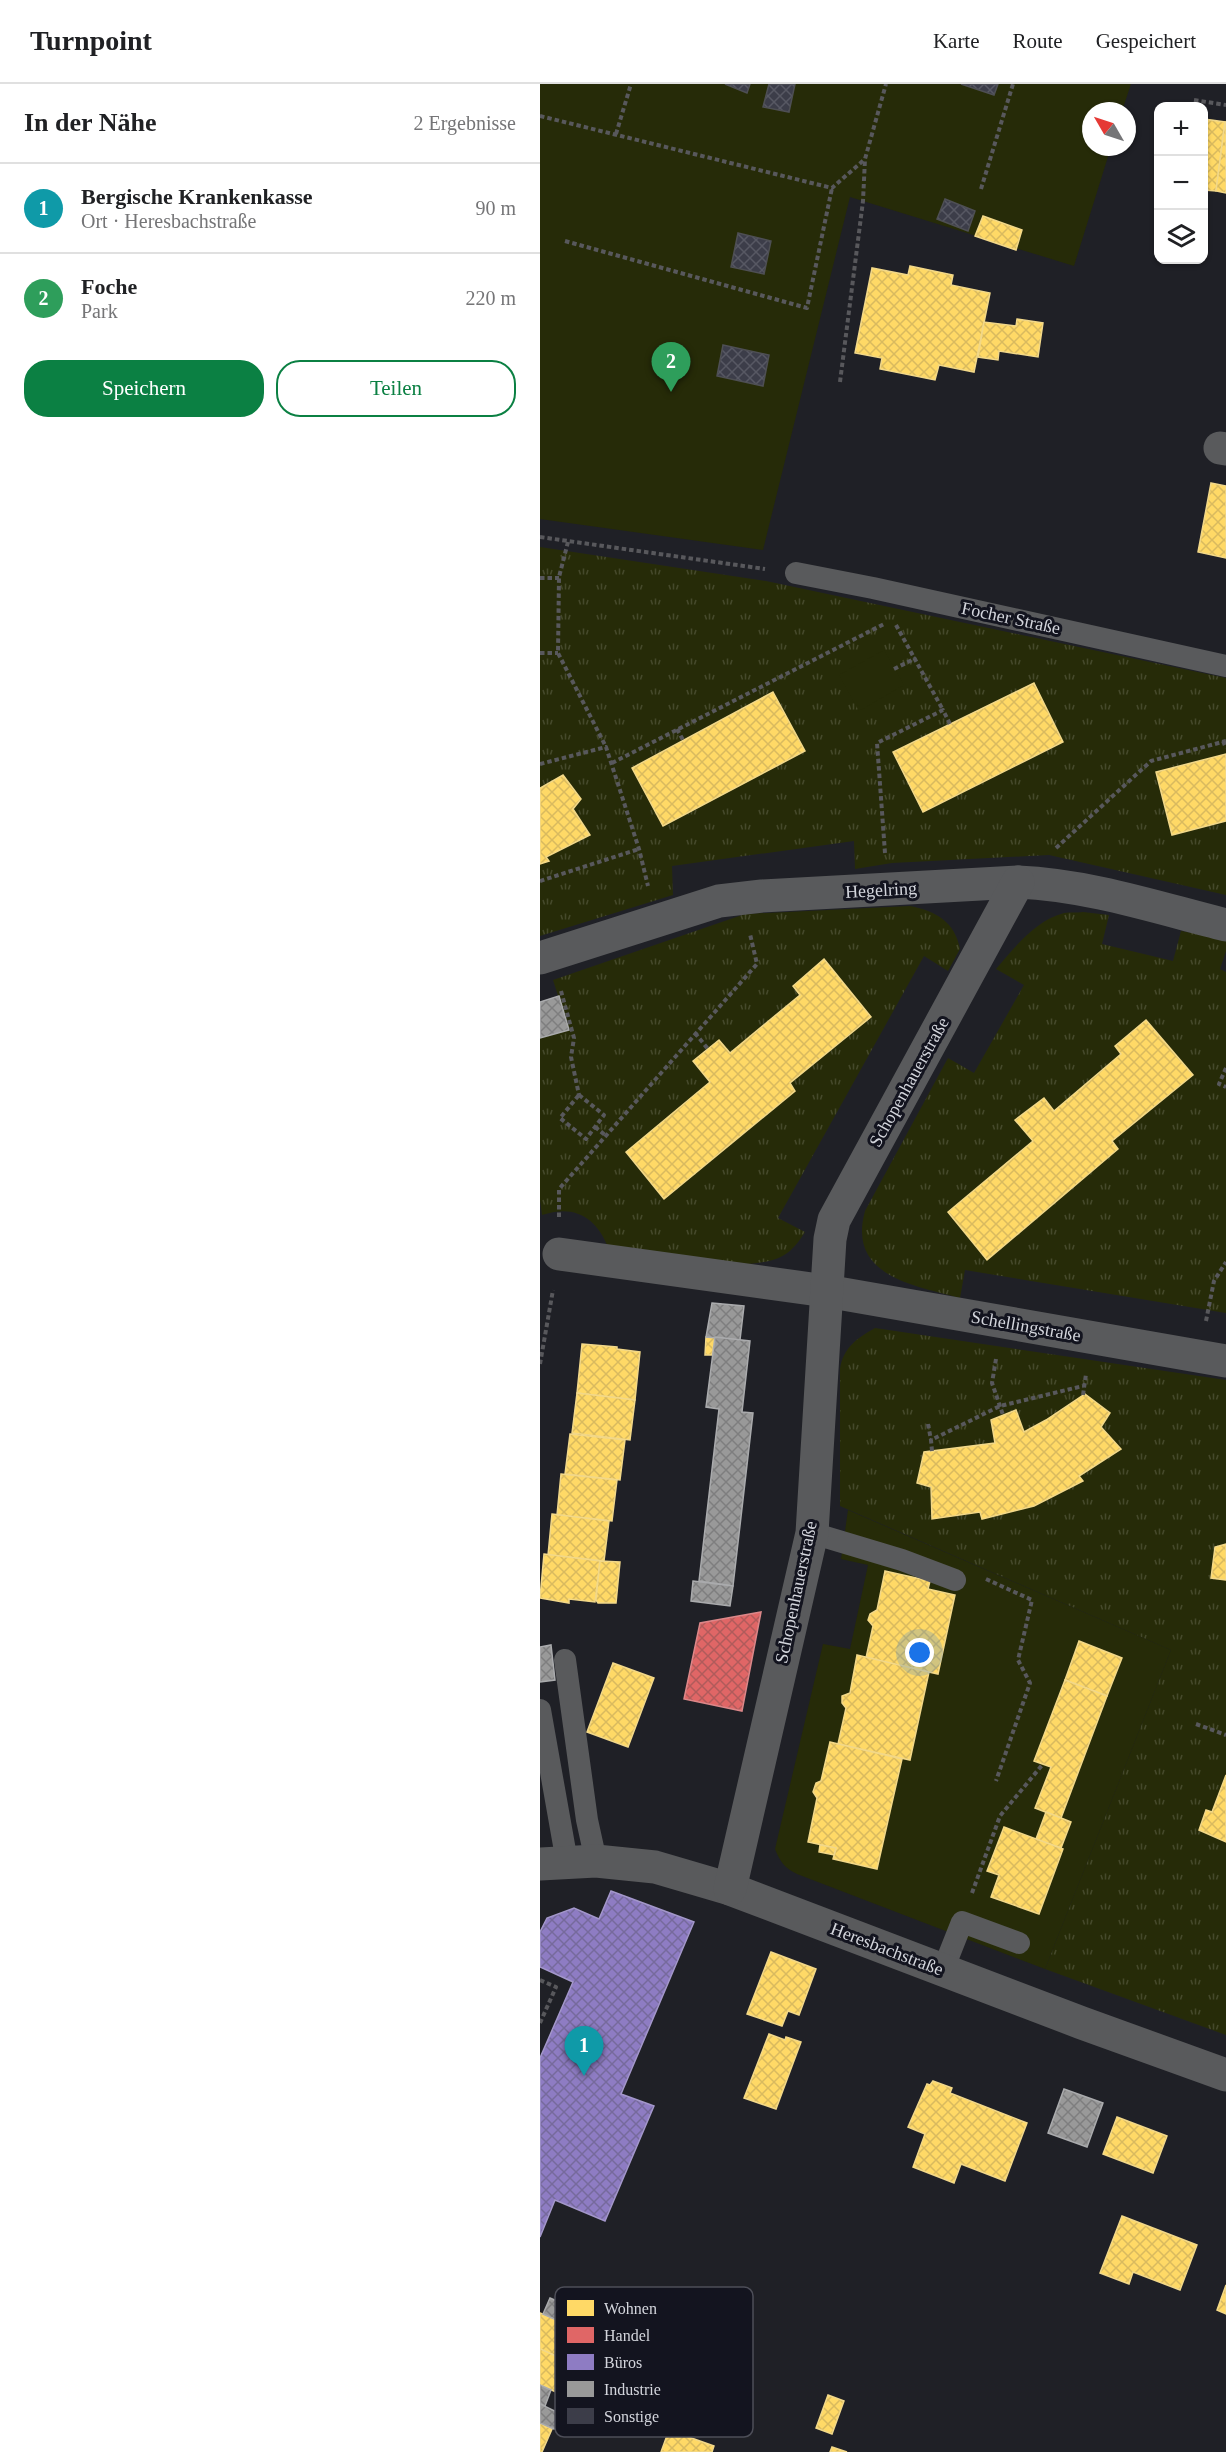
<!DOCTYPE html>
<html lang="de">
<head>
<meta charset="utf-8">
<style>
  :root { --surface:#fff; --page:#f2f2f2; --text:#202124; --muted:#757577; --line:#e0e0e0; --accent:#0b8043 }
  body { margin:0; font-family:"Times New Roman",serif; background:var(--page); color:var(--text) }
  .controls { position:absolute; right:18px; top:18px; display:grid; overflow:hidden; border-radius:12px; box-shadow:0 2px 4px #0004 }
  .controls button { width:54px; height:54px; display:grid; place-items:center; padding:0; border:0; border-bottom:2px solid var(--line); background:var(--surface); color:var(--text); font:30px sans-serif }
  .compass { position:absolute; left:542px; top:18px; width:54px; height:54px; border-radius:50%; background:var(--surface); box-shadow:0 2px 4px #0004; rotate:309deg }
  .you { position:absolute; left:380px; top:1569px; width:21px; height:21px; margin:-15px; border:4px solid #fff; border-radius:50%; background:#1a73e8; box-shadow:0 0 0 9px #1a73e833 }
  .badge { display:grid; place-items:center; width:39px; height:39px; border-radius:50%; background:var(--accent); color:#fff; font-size:20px; font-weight:700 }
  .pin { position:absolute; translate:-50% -50px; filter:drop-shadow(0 2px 3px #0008) }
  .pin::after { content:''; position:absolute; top:32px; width:21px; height:18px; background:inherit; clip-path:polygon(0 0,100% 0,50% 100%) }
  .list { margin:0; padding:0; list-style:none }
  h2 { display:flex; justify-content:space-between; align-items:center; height:78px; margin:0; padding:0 24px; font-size:26px }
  h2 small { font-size:20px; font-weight:400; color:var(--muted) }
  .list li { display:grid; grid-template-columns:39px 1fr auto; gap:18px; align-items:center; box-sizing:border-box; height:90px; padding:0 24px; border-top:2px solid var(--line) }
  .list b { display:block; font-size:22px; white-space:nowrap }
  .list p { margin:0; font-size:20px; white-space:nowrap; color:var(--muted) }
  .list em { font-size:20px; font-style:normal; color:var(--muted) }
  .actions { display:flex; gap:12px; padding:18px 24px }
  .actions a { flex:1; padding:14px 0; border:2px solid var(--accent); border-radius:24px; text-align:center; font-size:21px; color:var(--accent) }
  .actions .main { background:var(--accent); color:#fff }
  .icon { flex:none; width:33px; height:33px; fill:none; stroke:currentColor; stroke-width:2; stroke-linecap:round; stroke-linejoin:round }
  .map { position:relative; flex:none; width:686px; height:2368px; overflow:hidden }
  header { display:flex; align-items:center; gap:36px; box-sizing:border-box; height:84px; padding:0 30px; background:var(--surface); border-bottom:2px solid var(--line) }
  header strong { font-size:28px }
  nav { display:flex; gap:33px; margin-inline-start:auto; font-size:21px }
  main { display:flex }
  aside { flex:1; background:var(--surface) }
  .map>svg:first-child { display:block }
  .grass { fill:url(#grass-tufts) }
  .green { fill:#262b08 }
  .homes { fill:url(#homes-cross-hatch); stroke:#f2d889; stroke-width:1.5 }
  .shops { fill:url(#shops-cross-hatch); stroke:#dc8789; stroke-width:1.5 }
  .offices { fill:url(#offices-cross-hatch); stroke:#a397ca; stroke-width:1.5 }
  .industry { fill:url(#industry-cross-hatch); stroke:#aaabad; stroke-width:1.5 }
  .building { fill:url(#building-cross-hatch); stroke:#4e4f54; stroke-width:1.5 }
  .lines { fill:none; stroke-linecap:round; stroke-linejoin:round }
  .path { stroke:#58585c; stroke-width:4; stroke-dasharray:4.5 3; stroke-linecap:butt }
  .service { stroke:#595a5c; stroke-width:22 }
  .minor { stroke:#595a5c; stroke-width:33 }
  .labels { text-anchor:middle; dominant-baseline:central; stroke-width:6; stroke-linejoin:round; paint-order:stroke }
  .street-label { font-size:18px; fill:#d3d5dc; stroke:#13141f }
  .key { fill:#13141f; stroke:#4d4e58; stroke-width:1.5 }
  .key-label { font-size:16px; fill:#d3d5dc }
</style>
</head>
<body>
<header>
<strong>Turnpoint</strong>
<nav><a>Karte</a><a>Route</a><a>Gespeichert</a></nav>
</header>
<main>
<aside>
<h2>In der Nähe<small>2 Ergebnisse</small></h2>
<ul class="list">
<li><span class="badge" style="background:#0f9aa8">1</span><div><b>Bergische Krankenkasse</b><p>Ort · Heresbachstraße</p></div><em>90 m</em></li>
<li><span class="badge" style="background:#2e9e5b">2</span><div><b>Foche</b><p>Park</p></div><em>220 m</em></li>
</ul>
<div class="actions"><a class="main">Speichern</a><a>Teilen</a></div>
</aside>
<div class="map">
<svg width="686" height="2368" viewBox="0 0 686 2368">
  <defs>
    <pattern id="grass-tufts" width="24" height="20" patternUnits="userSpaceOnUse" patternTransform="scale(1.5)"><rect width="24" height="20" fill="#262b08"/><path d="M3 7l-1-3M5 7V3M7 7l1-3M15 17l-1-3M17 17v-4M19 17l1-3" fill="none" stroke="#45492b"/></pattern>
    <pattern id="homes-cross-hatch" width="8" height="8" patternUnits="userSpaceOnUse" patternTransform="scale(1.5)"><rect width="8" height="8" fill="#ffd966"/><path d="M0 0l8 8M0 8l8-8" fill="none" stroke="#d9ba5f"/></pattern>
    <pattern id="shops-cross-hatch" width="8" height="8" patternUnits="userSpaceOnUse" patternTransform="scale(1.5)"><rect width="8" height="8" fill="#e06666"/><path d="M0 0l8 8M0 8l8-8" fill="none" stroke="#b05b5b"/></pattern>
    <pattern id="offices-cross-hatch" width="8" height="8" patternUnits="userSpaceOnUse" patternTransform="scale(1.5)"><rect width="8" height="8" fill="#8e7cc3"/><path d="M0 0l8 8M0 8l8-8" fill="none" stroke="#766a9c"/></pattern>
    <pattern id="industry-cross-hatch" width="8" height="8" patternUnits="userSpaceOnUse" patternTransform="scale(1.5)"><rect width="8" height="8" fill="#999"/><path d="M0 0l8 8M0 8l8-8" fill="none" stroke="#7e7e7f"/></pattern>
    <pattern id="building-cross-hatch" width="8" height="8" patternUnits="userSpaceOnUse" patternTransform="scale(1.5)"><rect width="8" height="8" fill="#3c3d49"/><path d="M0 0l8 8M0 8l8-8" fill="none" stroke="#575863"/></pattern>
  </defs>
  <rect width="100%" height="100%" fill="#1f2026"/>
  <g class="grass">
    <path d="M0 463 226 497 686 594V811L509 771 352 779 315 785 314 757 132 782 133 811 0 852Z"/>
    <path d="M370 822C396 827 415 838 420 865L408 887 384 872 238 1134 265 1148C249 1174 237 1177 208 1180L68 1163C56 1133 34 1120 2 1131L0 1116V954L29 946 13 896 205 830Z"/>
    <path d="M543 828 569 831 562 860 633 877 641 847 686 855V867L680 885 686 888V1229L425 1186 420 1214C373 1201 307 1192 325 1127L408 974 434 989 484 901 456 885C474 864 496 836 524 829 530 828 537 829 543 828Z"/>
    <path d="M335 1244 686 1296V1951L505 1885 631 1566 300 1422V1285C303 1264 317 1254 335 1244Z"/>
  </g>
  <g class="green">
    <path d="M0 0H591L582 27H551V63H571L534 182 310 113 223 466 0 435Z"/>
    <path d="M0 493H19L18 569H0Z"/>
    <path d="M344 566 364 601 319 627 299 591Z"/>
    <path d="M308 1426 631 1566 505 1885 257 1790C245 1784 240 1778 235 1765L283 1560 310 1565 328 1481 301 1475Z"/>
  </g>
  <g class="homes">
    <path d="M664 35 685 38 676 107 664 106Z"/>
    <path d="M685 38H686V109L676 107Z"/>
    <path d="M443 132 482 146 476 166 435 152Z"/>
    <path d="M370 182 413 191 411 201 450 209 434 288 399 281 395 296 340 285 342 274 315 269 332 184 368 191Z"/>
    <path d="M477 235 503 239 498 273 459 267 458 276 438 273 444 238 476 242Z"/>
    <path d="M671 399 686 402V474L658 468Z"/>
    <path d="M494 599 523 658 383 728 353 668Z"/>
    <path d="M233 608 265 667 123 742 92 684Z"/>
    <path d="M686 670V737L632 751 616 688Z"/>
    <path d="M23 691 41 715 33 725 50 751 6 773 9 777 0 780V704Z"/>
    <path d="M284 875 331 933 250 999 255 1007 124 1115 86 1068 170 998 153 977 179 956 190 969 260 911 253 902Z"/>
    <path d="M606 936 653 991 572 1057 578 1065 447 1176 408 1128 493 1057 475 1036 504 1014 514 1027 581 970 575 962Z"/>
    <path d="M166 1253H175L172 1271H165Z"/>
    <path d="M42 1260 77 1263V1265L100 1268 95 1316 37 1309Z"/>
    <path d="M37 1309 95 1316 90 1356 32 1349Z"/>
    <path d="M545 1310 570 1329 561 1343 581 1365 539 1392 543 1397 494 1422 442 1435 440 1428 392 1435 391 1403 377 1399 384 1368 455 1359 451 1336 476 1326 484 1348 506 1336Z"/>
    <path d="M30 1350 85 1356 80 1396 25 1390Z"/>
    <path d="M21 1390 77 1396 72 1437 17 1431Z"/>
    <path d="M12 1430 69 1437 64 1477 8 1471Z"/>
    <path d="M686 1460V1496L671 1494 675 1463Z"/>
    <path d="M4 1470 60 1477 55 1518 29 1515V1519L0 1514Z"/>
    <path d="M60 1477 80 1478 76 1519H58L56 1516Z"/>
    <path d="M345 1487 390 1497 388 1505 415 1511 398 1590 326 1574 333 1542 328 1536 330 1530 337 1526Z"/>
    <path d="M539 1557 582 1574 567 1612 525 1596Z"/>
    <path d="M317 1571 389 1588 370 1676 298 1660 306 1624 302 1619V1612L310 1609Z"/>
    <path d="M73 1579 114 1594 88 1663 47 1648Z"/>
    <path d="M525 1596 567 1612 521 1734 495 1724 511 1683 494 1677Z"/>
    <path d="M290 1658 362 1675 337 1785 293 1775 296 1764 268 1758 277 1714 273 1708 276 1699 281 1697Z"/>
    <path d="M686 1691V1758L659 1746 666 1726 672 1728Z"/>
    <path d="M506 1728 531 1738 521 1764 496 1755Z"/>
    <path d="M464 1743 523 1765 499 1830 451 1813 459 1791 447 1787Z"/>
    <path d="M280 1761 296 1764 294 1771 279 1768Z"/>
    <path d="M231 1868 276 1885 259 1931 248 1927 242 1942 207 1930Z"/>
    <path d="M229 1950 245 1956 246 1953 261 1958 236 2025 204 2014Z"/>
    <path d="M393 1997 412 2004 410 2009 487 2039 465 2097 421 2080 414 2099 373 2083 385 2050 368 2043 387 2000 390 2001Z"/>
    <path d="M577 2033 627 2052 613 2089 563 2070Z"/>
    <path d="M582 2132 657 2161 640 2206 593 2188 589 2200 560 2189Z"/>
    <path d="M686 2201V2230L677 2226Z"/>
    <path d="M0 2229 60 2255 47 2286 0 2265Z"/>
    <path d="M0 2265 47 2286 34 2316 0 2301Z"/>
    <path d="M288 2311 304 2317 292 2350 276 2344Z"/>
    <path d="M0 2339 12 2345 2 2368H0Z"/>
    <path d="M129 2346 174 2362 172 2368H121Z"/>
    <path d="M292 2363 307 2368H290Z"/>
  </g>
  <path class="shops" d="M221 1528 202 1627 144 1615 160 1539Z"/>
  <path class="offices" d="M71 1807 154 1838 81 2010 114 2022 65 2137 15 2116 0 2153V1974L33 1898 0 1883V1848L7 1834 34 1824 59 1835Z"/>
  <g class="industry">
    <path d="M19 912 29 946 0 954V918Z"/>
    <path d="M172 1219 204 1222 200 1256 166 1253Z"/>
    <path d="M175 1253 210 1257 202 1328 213 1329 193 1502 159 1497 179 1325 166 1323Z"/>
    <path d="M153 1497 193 1502 190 1522 151 1517Z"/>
    <path d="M11 1561 15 1596 0 1598V1563Z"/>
    <path d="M524 2005 563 2019 547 2063 508 2049Z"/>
    <path d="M10 2214 42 2228 35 2244 3 2230Z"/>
    <path d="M0 2301 11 2306 5 2322 0 2320Z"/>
    <path d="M0 2320 21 2330 14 2345 0 2339Z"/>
  </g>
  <g class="building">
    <path d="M185 0H210L207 9Z"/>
    <path d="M229 0H255L249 28 223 23Z"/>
    <path d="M421 0H458L454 11Z"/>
    <path d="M405 115 435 127 428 147 397 135Z"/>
    <path d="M198 149 231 157 224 190 191 183Z"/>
    <path d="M183 261 229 271 223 302 177 292Z"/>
  </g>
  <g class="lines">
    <g class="path">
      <path d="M654 16 686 21"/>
      <path d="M0 32 292 104 325 75"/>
      <path d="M76 50 91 0"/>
      <path d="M441 105 473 0"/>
      <path d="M25 157 267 224 292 104"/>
      <path d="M300 298 323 117 325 75 346 0"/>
      <path d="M0 453 225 485"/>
      <path d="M28 458 19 493 18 569 66 663"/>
      <path d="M0 494H19"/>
      <path d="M356 541 403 626"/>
      <path d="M0 569H18"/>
      <path d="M354 585 376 574"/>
      <path d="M137 645 143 656"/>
      <path d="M683 657 686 664"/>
      <path d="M72 679 344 540"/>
      <path d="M0 680 66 663 99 765 108 802"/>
      <path d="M516 764 611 677 686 657"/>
      <path d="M345 769 337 659 403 626 410 640"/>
      <path d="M0 797 99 765"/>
      <path d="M21 907 34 954 31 973 39 1011"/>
      <path d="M155 949 168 965"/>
      <path d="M686 984 679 1000 686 1003"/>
      <path d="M39 1011 64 1031 46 1055 20 1034Z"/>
      <path d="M55 1043 65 1051"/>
      <path d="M19 1133V1105L217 880 210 850"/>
      <path d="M666 1237 674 1197 686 1178"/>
      <path d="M456 1275 452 1299 463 1331"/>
      <path d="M0 1280 13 1206"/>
      <path d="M543 1311 546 1290"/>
      <path d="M388 1340 391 1356"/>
      <path d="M392 1367 391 1356 460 1322 543 1302"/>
      <path d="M446 1495 492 1516 478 1576 490 1599 456 1697"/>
      <path d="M656 1640 686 1651"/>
      <path d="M432 1809 460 1732 503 1680"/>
      <path d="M0 1896 16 1903 0 1939"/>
    </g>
    <g class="service">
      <path d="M256 489 333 504 686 582"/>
      <path d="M272 1449 362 1476 415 1496"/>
      <path d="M25 1576 47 1736 56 1777"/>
      <path d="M0 1626 27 1778"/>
      <path d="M403 1886 422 1838 479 1859"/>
    </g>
    <g class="minor">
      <path d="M680 364 686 365"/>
      <path d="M0 874 179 817 222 812 478 798C549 801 618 824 686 841"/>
      <path d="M19 1170 286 1207 686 1277"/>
      <path d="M0 1780 56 1777 115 1783 190 1805 542 1939 686 1991"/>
      <path d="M190 1805 272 1449 290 1155 294 1136 478 798"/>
    </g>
  </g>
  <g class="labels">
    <g class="street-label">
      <text transform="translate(471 534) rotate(12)">Focher Straße</text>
      <text transform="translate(341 806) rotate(-3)">Hegelring</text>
      <text transform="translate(369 998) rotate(-61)">Schopenhauerstraße</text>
      <text transform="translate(486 1242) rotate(10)">Schellingstraße</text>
      <text transform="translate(256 1508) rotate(-78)">Schopenhauerstraße</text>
      <text transform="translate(347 1865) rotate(21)">Heresbachstraße</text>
    </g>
  </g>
  <rect x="15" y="2203" width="198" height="150" rx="9" class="key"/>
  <rect x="27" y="2216" width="27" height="16" fill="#ffd966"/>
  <rect x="27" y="2243" width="27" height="16" fill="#e06666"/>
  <rect x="27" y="2270" width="27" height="16" fill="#8e7cc3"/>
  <rect x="27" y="2297" width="27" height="16" fill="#999"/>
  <rect x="27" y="2324" width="27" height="16" fill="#3c3d49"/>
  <g class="key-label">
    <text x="64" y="2230">Wohnen</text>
    <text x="64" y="2257">Handel</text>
    <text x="64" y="2284">Büros</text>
    <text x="64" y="2311">Industrie</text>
    <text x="64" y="2338">Sonstige</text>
  </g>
</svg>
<div class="controls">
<button>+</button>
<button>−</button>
<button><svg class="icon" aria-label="layers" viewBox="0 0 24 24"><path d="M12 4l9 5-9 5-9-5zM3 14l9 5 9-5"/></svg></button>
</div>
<svg class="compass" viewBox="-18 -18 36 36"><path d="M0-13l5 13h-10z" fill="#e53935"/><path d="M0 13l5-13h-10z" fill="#757577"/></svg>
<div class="you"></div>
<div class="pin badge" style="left:44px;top:1992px;background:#0f9aa8">1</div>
<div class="pin badge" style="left:131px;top:308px;background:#2e9e5b">2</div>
</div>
</main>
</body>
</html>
